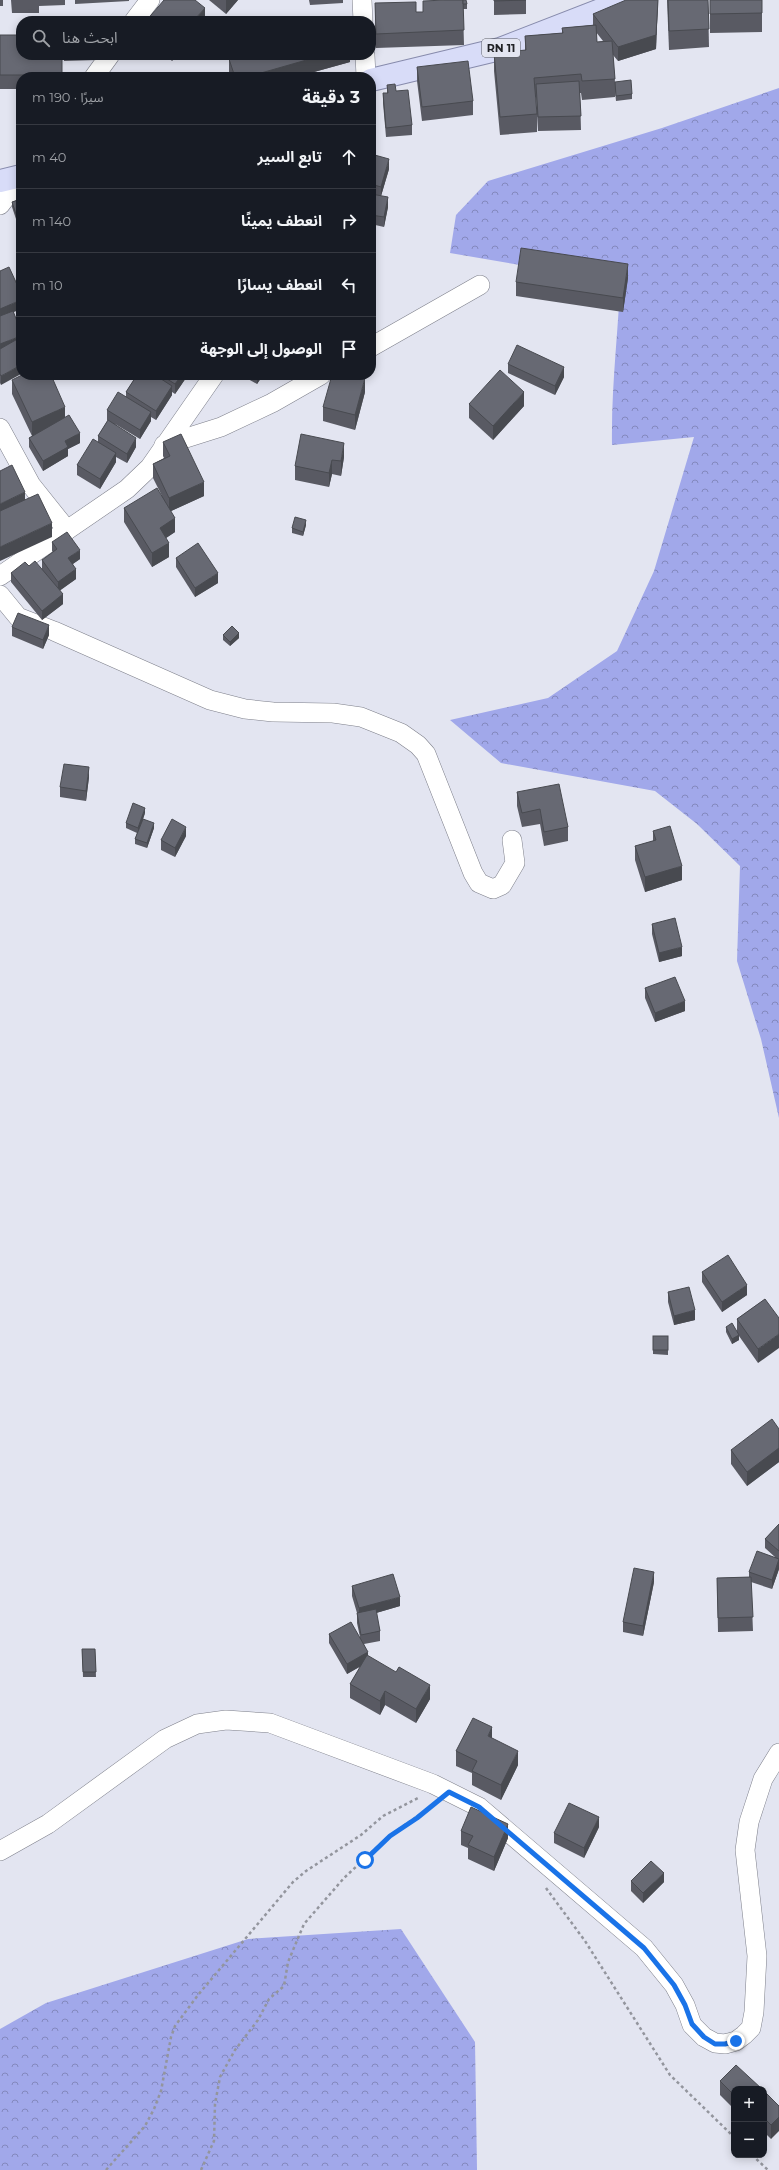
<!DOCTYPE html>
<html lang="ar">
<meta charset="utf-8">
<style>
:root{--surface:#171b24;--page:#242831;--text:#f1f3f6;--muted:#9ea1a6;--line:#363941}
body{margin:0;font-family:Montserrat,"Noto Sans Arabic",sans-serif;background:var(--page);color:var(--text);direction:rtl}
.controls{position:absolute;right:12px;bottom:12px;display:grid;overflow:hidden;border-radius:8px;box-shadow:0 2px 10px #0003}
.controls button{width:36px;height:36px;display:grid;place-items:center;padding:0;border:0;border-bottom:1px solid var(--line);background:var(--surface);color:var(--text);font:20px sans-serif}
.stop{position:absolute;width:12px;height:12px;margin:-9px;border:3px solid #1a73e8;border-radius:50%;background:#fff}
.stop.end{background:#1a73e8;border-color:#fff;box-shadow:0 1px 4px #0008}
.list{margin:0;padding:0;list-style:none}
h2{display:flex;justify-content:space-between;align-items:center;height:52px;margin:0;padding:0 16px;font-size:17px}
h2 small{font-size:13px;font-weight:400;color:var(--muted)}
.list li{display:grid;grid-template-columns:26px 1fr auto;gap:12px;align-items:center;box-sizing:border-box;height:64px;padding:0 16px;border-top:1px solid var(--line)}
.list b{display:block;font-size:15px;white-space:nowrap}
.list em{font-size:13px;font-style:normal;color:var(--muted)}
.icon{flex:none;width:22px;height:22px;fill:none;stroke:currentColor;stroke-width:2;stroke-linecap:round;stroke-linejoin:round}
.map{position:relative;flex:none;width:779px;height:2170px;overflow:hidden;direction:ltr}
.search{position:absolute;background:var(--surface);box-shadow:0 2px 10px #0003;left:16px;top:16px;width:360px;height:44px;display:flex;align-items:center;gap:10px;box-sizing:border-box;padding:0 14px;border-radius:16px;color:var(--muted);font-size:15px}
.panel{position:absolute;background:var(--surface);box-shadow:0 2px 10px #0003;left:16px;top:72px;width:360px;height:308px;border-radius:16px;direction:rtl}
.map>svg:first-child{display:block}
</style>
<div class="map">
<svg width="779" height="2170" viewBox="0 0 779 2170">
<defs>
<pattern id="forest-crowns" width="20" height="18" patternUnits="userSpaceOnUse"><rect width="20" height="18" fill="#a1a8ea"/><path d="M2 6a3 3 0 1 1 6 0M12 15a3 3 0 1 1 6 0" fill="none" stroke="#8388bd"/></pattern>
</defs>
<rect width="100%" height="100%" fill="#e3e5f1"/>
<g fill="url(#forest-crowns)">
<path d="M 779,88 L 779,1118 L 761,1039 L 737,961 L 740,866 L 697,824 L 655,791 L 501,763 L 450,720 L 548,698 L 617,651 L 654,571 L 694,437 L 612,445 C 611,386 619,326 621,267 L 526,266 L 450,253 L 456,215 L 488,181 L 662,128 Z"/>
<path d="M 401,1929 L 475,2042 L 477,2170 L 0,2170 L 0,2029 L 46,2003 L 248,1939 Z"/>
</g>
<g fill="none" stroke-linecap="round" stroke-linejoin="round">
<g stroke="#7d7f8a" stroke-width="20">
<g id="minor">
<path d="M 362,0 L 363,21"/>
<path d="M 134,21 L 150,0"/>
<path d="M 365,55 L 366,77"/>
<path d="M 94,77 L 110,55"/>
<path d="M 0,205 L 21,178"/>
<path d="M 371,347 L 480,285"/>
<path d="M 0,428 L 31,485 L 67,530"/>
<path d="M 164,445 L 221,427 L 272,403 L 321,375"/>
<path d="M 0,576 L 127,489 L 150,467 L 214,375"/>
<path d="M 0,595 L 18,617 L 54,631 L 210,700 L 245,709 L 273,712 L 333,713 L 361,717 L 401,733 L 418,745 L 426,754 L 473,873 L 479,883 L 493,889 L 502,885 L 515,863 L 512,840"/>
<path d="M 0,1851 L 48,1824 L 165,1739 L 197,1724 L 226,1720 L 270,1723 L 433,1784 L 479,1807 L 644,1948 L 674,1985 L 685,2005 L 692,2025 L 704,2037 L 715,2043 L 725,2044 L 736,2041 L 744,2035 L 751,2028 L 754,2012 L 757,1956 L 745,1850 L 749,1822 L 763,1779 L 779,1753"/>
</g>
</g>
<g stroke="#878bac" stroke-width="24">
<g id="primary">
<path d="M 371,80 L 500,49 L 626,0"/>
<path d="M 0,181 L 21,176"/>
</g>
</g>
<g stroke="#93959d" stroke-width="2.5" stroke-dasharray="3 3" stroke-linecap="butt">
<path d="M 546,1888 L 585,1941 L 670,2075 L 734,2137"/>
<path d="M 752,2155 L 768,2170"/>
<path d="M 106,2170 L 145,2126 L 154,2109 L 161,2091 L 171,2037 L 175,2026 L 198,1995 L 293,1882 L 306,1871 L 361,1835 L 383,1816 L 420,1797"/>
<path d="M 201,2170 L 214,2141 L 215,2104 L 220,2077 L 235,2050 L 258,2020 L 269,1999 L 284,1986 L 288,1962 L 304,1924 L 344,1878 L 389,1836 L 435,1804"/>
</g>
<use href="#minor" stroke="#fff" stroke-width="19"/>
<use href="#primary" stroke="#d8dcf8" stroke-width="22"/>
</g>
<g fill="#595a63" fill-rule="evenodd">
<rect x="0" y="0" width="3" height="6"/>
<path d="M 11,0 L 65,0 L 65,5 L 39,6 L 39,13 L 12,13 Z"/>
<path d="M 75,0 L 129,0 L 129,1 L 75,4 Z"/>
<path d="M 209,0 L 238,0 L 226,14 Z"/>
<path d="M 309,0 L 343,0 L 343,3 L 310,5 Z"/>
<path d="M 494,0 L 526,0 L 526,14 L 494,15 Z"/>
<path d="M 658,0 L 656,49 L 618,61 L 613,55 L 615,82 L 632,94 L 632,99 L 616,101 L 615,91 L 615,97 L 582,100 L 581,93 L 580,93 L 581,130 L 538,131 L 536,97 L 535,97 L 537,114 L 537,132 L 500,135 L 494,71 L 494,53 L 525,50 L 525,36 L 562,33 L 562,28 L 593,25 L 593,14 ZM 596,32 L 603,41 L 597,42 Z"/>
<path d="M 667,0 L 708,0 L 709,47 L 669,50 Z"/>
<path d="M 710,0 L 762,0 L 762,32 L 710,33 Z"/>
<path d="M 423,1 L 467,4 L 467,9 L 463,9 L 464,45 L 376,48 L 375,3 L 416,12 L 423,12 Z"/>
<path d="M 0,35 L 62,55 L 62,77 L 21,77 L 21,89 L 0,89 Z"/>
<path d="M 64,55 L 97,55 L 97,60 L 64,61 Z"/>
<path d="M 165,55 L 176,55 L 172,61 Z"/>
<path d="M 231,55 L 350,55 L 350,62 L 296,77 L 231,77 L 229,73 L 229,59 L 231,58 Z"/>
<path d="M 417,67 L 473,101 L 473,115 L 422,121 L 417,81 Z"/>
<path d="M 387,85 L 396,91 L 412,125 L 412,135 L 386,137 L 383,103 L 383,93 L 387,93 Z"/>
<path d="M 371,154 L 389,169 L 381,196 L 388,207 L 384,227 L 371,224 L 371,194 L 379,196 L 371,193 Z"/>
<path d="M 21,199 L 21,234 L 12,207 L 12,202 Z"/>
<path d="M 0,271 L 13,312 L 1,385 L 0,383 Z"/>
<path d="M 628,278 L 623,312 L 516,296 L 516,282 Z"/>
<path d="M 508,364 L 564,377 L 555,395 L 508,373 Z"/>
<path d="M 137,375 L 188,375 L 175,394 L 172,392 L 172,395 L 156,420 L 151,417 L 151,421 L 140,439 L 115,424 L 136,447 L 127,463 L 116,457 L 116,462 L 100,489 L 77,475 L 77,465 L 98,442 L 98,436 L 108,420 L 107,420 L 107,410 L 126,397 L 126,392 Z"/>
<path d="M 241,375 L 263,375 L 257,384 Z"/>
<path d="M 12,380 L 65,417 L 80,443 L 68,449 L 68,456 L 43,471 L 29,447 L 29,438 L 32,436 L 12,394 Z"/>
<path d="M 365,392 L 355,430 L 323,421 L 323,407 Z"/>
<path d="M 469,404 L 524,406 L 493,440 L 469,418 Z"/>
<path d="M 163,442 L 204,496 L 171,511 L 175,532 L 166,538 L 169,557 L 152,567 L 124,522 L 124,508 L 162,496 L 153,478 L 153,464 L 164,458 L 163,456 Z"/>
<path d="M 344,457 L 341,476 L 332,474 L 329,487 L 295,480 L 295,466 Z"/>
<path d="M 306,525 L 303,536 L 292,533 L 292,528 Z"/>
<path d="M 52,542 L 80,559 L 73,564 L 76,579 L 60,590 L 63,604 L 42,620 L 11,582 L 11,573 L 29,566 L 42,569 L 42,560 L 53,552 L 52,551 Z"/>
<path d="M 176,558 L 218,583 L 195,597 L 176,567 Z"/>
<path d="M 12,627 L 49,635 L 43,649 L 12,636 Z"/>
<path d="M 223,635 L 239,638 L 230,646 L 223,640 Z"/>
<path d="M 89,777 L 86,801 L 60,797 L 60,787 Z"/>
<path d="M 517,792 L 568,827 L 568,841 L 544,846 L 540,824 L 522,827 L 517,806 Z"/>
<path d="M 145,813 L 143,819 L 154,828 L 147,848 L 135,844 L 135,839 L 137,833 L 126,828 L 126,823 Z"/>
<path d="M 653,831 L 682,880 L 645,892 L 635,860 L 635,846 L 653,841 Z"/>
<path d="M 186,836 L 175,857 L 161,850 L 161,840 Z"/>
<path d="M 652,924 L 682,956 L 659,962 L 652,934 Z"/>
<path d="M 645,988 L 685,1011 L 655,1022 L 645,998 Z"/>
<path d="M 702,1272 L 747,1295 L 722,1312 L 702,1282 Z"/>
<path d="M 668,1292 L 695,1320 L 674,1325 L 668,1302 Z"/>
<path d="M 765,1299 L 758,1363 L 739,1336 L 739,1340 L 732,1344 L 726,1332 L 726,1327 L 737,1332 L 737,1319 Z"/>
<path d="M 668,1336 L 668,1355 L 653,1354 L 653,1350 Z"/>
<path d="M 779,1429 L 779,1462 L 747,1486 L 731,1464 L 731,1450 Z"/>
<path d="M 779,1524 L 779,1569 L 772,1589 L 751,1582 L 753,1631 L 718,1632 L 717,1578 L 749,1577 L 749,1572 L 775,1557 L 765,1548 L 765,1539 Z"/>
<path d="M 654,1582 L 643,1636 L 623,1632 L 623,1622 Z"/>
<path d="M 352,1586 L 400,1606 L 376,1613 L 380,1631 L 380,1641 L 364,1644 L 368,1656 L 430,1699 L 416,1723 L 385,1705 L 380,1715 L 350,1698 L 350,1684 L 361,1666 L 347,1674 L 329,1643 L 329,1634 L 360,1637 L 357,1623 L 357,1613 L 352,1596 Z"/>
<path d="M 82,1649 L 95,1649 L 96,1677 L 83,1677 Z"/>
<path d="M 492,1738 L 518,1765 L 501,1800 L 472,1785 L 472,1773 L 456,1766 L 456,1751 Z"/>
<path d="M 599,1827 L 584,1858 L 554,1843 L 554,1833 Z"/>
<path d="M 461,1831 L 508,1838 L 494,1871 L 468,1859 L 468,1848 L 461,1845 Z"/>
<path d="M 631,1881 L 664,1882 L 643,1903 L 631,1891 Z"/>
<path d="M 720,2081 L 734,2089 L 734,2109 L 720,2095 Z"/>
<path d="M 764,2091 L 779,2106 L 771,2139 L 764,2132 Z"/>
</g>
<g fill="#484a50">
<path d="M 226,0 L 238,0 L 226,14 Z"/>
<path d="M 658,0 L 656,49 L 618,61 L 618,47 Z"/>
<path d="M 205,8 L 205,21 L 193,21 Z"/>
<path d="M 172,55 L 176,55 L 172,61 Z"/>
<path d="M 324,55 L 350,55 L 350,62 L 296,77 L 247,77 Z"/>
<path d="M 389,159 L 389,169 L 381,196 L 381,187 Z"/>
<path d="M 388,197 L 388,207 L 384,227 L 384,217 Z"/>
<path d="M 628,264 L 628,278 L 623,312 L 623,298 Z"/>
<path d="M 21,300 L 21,309 L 0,318 L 0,309 Z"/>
<path d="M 21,336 L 21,345 L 0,354 L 0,344 Z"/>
<path d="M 21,365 L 21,374 L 1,385 L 1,376 Z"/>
<path d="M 564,367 L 564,377 L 555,395 L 555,386 Z"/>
<path d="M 182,375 L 188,375 L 175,394 L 175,384 Z"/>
<path d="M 257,375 L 263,375 L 257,384 Z"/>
<path d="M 365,378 L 365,392 L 355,430 L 355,415 Z"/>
<path d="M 172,386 L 172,395 L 156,420 L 156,411 Z"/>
<path d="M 524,392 L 524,406 L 493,440 L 493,426 Z"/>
<path d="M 65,407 L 65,421 L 32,436 L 32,422 Z"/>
<path d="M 151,412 L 151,421 L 140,439 L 140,430 Z"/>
<path d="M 80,433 L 80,443 L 68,449 L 68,456 L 43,471 L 43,461 L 65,441 Z"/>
<path d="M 136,438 L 136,447 L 127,463 L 127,454 Z"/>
<path d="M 344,443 L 344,457 L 341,476 L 341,461 Z"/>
<path d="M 116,453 L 116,462 L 100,489 L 100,479 Z"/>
<path d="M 332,460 L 332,474 L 329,487 L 329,473 Z"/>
<path d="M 204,482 L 204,496 L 169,512 L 169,498 Z"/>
<path d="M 25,492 L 25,507 L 0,518 L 0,504 Z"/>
<path d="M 175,518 L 175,532 L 160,542 L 160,528 Z"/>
<path d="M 306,520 L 306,525 L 303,536 L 303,532 Z"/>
<path d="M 52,523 L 52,537 L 0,561 L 0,547 Z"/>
<path d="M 169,543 L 169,557 L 152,567 L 152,553 Z"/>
<path d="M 80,550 L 80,559 L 68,567 L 68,558 Z"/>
<path d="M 76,569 L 76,579 L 58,592 L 58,582 Z"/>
<path d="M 218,573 L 218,583 L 195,597 L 195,588 Z"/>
<path d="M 63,594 L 63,604 L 42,620 L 42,611 Z"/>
<path d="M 49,625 L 49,635 L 43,649 L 43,640 Z"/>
<path d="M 239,633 L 239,638 L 230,646 L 230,642 Z"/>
<path d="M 89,767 L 89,777 L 86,801 L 86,791 Z"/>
<path d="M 145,808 L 145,813 L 138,833 L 138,828 Z"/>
<path d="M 154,823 L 154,828 L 147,848 L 147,843 Z"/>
<path d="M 186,827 L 186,836 L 175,857 L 175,848 Z"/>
<path d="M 682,866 L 682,880 L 645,892 L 645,877 Z"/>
<path d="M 682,947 L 682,956 L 659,962 L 659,953 Z"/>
<path d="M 685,1001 L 685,1011 L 655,1022 L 655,1013 Z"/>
<path d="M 747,1285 L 747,1295 L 722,1312 L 722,1302 Z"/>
<path d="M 695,1310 L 695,1320 L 674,1325 L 674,1316 Z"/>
<path d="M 779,1334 L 779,1348 L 758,1363 L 758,1349 Z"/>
<path d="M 739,1335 L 739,1340 L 732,1344 L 732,1339 Z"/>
<path d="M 779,1448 L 779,1462 L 747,1486 L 747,1472 Z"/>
<path d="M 779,1559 L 779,1569 L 772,1589 L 772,1580 Z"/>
<path d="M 654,1572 L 654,1582 L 643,1636 L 643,1626 Z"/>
<path d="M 400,1597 L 400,1606 L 359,1618 L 359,1608 Z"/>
<path d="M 368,1652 L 368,1662 L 347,1674 L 347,1664 Z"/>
<path d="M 430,1685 L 430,1699 L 416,1723 L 416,1709 Z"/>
<path d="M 385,1691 L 385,1705 L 380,1715 L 380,1701 Z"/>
<path d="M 492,1727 L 492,1741 L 488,1736 Z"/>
<path d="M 518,1751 L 518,1765 L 501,1800 L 501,1785 Z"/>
<path d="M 599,1817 L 599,1827 L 584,1858 L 584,1848 Z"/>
<path d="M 508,1824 L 508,1838 L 494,1871 L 494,1857 Z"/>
<path d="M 664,1873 L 664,1882 L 643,1903 L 643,1893 Z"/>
<path d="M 779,2117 L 779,2131 L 771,2139 L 771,2125 Z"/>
</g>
<g fill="#676973" stroke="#484a50">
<path d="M 164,0 L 195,0 L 205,8 L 193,21 L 146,21 Z"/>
<path d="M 445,0 L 463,0 L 464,30 L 376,34 L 375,3 L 416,2 L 416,12 L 423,12 L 423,1 Z"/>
<path d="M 463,0 L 466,0 L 467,4 L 463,4 Z"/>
<path d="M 494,0 L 526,0 L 494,1 Z"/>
<path d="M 626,0 L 658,0 L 656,35 L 618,47 L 593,14 Z"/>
<path d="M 668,0 L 708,0 L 709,29 L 669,31 Z"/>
<path d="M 710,0 L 762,0 L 762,13 L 710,14 Z"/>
<path d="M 341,18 L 342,21 L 330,21 Z"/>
<path d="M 596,25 L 597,42 L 612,41 L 615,79 L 582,81 L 581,74 L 534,78 L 537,114 L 500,117 L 494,53 L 526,50 L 525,36 L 563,33 L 562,28 Z"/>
<path d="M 0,35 L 21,35 L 21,55 L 62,55 L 62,75 L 0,75 Z"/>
<path d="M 234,55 L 324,55 L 247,77 L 235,77 L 229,59 L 234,58 Z"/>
<path d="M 468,61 L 473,101 L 422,107 L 417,67 Z"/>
<path d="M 631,80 L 632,94 L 616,96 L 615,82 Z"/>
<path d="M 579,81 L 581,116 L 538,117 L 536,84 Z"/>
<path d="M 395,84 L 396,91 L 408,90 L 412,125 L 386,128 L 383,93 L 388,93 L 387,85 Z"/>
<path d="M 371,154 L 389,159 L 381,187 L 371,184 Z"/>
<path d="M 371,194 L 388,197 L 384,217 L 371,215 Z"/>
<path d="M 21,199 L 21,229 L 12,202 Z"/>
<path d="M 521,248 L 628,264 L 623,298 L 516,282 Z"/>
<path d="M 9,267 L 21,293 L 21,300 L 0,309 L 0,271 Z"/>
<path d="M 13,311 L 21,331 L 21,336 L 0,344 L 0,316 Z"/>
<path d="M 21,337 L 21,365 L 1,376 L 0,374 L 0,349 Z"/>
<path d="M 517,345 L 564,367 L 555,386 L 508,364 Z"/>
<path d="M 500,370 L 524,392 L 493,426 L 469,404 Z"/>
<path d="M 22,375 L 51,375 L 65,407 L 32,422 L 12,380 Z"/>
<path d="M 137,375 L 155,375 L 172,386 L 156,411 L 126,392 Z"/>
<path d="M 161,375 L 182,375 L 175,384 Z"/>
<path d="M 332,375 L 353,375 L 365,378 L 355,415 L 323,407 Z"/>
<path d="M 118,392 L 151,412 L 140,430 L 107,410 Z"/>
<path d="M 69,415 L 80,433 L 65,441 L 68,447 L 43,461 L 29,438 Z"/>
<path d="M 108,420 L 136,438 L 127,454 L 98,436 Z"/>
<path d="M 181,434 L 204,482 L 169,498 L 153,464 L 170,456 L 163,442 Z"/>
<path d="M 301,434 L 344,443 L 341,461 L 332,460 L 329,473 L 295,466 Z"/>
<path d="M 93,439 L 116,453 L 100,479 L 77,465 Z"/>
<path d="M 12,465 L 25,492 L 0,504 L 0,471 Z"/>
<path d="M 157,488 L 175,518 L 160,528 L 169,543 L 152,553 L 124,508 Z"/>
<path d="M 38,494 L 52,523 L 0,547 L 0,511 Z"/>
<path d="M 295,517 L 306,520 L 303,532 L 292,528 Z"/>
<path d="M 67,532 L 80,550 L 68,558 L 76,569 L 58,582 L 42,560 L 57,549 L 52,542 Z"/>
<path d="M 198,543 L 218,573 L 195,588 L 176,558 Z"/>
<path d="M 35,561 L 63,594 L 42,611 L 11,573 L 25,562 L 29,566 Z"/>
<path d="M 18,613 L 49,625 L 43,640 L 12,627 Z"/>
<path d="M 232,626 L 239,633 L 230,642 L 223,635 Z"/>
<path d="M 64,764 L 89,767 L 86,791 L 60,787 Z"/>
<path d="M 559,784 L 568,827 L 544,832 L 540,809 L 522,813 L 517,792 Z"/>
<path d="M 133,803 L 145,808 L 138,828 L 126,823 Z"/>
<path d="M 143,819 L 154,823 L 147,843 L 135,839 Z"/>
<path d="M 172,819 L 186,827 L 175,848 L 161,840 Z"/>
<path d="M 670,826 L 682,866 L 645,877 L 635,846 L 656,840 L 653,831 Z"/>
<path d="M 675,918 L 682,947 L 659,953 L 652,924 Z"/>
<path d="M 675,977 L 685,1001 L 655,1013 L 645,988 Z"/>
<path d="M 728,1255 L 747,1285 L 722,1302 L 702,1272 Z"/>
<path d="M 689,1287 L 695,1310 L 674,1316 L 668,1292 Z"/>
<path d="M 765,1299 L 779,1318 L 779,1334 L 758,1349 L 737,1319 Z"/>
<path d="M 732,1323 L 739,1335 L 732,1339 L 726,1327 Z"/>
<rect x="653" y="1336" width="15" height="14"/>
<path d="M 772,1419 L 779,1429 L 779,1448 L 747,1472 L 731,1450 Z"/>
<path d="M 779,1524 L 779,1551 L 765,1539 Z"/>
<path d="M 757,1551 L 779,1559 L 772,1580 L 749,1572 Z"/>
<path d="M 634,1568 L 654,1572 L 643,1626 L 623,1622 Z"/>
<path d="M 393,1574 L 400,1597 L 359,1608 L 352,1586 Z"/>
<path d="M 751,1577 L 753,1617 L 718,1618 L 717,1578 Z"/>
<path d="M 376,1609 L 380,1631 L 361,1635 L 357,1613 Z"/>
<path d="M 351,1622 L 368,1652 L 347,1664 L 329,1634 Z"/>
<path d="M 82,1649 L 95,1649 L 96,1672 L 83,1672 Z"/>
<path d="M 367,1655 L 396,1672 L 399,1667 L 430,1685 L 416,1709 L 385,1691 L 380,1701 L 350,1684 Z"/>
<path d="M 473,1718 L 492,1727 L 488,1736 L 518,1751 L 501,1785 L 472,1771 L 477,1761 L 456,1751 Z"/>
<path d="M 569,1803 L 599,1817 L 584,1848 L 554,1833 Z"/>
<path d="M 471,1807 L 508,1824 L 494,1857 L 468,1845 L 473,1836 L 461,1831 Z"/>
<path d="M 651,1861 L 664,1873 L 643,1893 L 631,1881 Z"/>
<path d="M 736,2065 L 762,2089 L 734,2089 L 734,2095 L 720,2081 Z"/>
<path d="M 764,2091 L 779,2106 L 779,2117 L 771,2125 L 764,2118 Z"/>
</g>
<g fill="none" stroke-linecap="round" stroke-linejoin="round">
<path stroke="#1a73e8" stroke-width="5" d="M 365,1860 L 390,1836 L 417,1818 L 449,1792 L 479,1807 L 644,1948 L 674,1985 L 685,2005 L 692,2024 L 704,2037 L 715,2044 L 725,2044 L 736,2041"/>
</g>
<g text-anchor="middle" stroke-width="4" stroke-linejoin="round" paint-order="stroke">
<rect fill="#e3e5f1" stroke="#5a5c62" stroke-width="1" x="482" y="39" width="38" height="18" rx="3"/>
<g font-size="11" font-weight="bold" fill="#202125">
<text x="501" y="52">RN 11</text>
</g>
</g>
</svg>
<div class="controls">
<button>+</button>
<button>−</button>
</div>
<div class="stop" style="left:365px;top:1860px"></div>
<div class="stop end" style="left:736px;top:2041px"></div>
<div class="search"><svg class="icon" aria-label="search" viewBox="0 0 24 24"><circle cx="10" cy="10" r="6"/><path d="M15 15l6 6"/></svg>ابحث هنا</div>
<section class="panel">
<h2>3 دقيقة<small>سيرًا · 190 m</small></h2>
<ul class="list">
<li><svg class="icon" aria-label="ahead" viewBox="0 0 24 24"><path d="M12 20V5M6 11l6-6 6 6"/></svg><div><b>تابع السير</b></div><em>40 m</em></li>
<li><svg class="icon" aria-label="right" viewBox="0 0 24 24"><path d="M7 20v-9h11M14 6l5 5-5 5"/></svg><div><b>انعطف يمينًا</b></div><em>140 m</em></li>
<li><svg class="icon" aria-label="left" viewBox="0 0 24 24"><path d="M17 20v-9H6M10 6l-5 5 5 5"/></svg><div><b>انعطف يسارًا</b></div><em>10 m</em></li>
<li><svg class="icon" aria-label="arrive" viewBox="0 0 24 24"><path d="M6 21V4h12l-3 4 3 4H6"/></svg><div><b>الوصول إلى الوجهة</b></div></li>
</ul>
</section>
</div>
